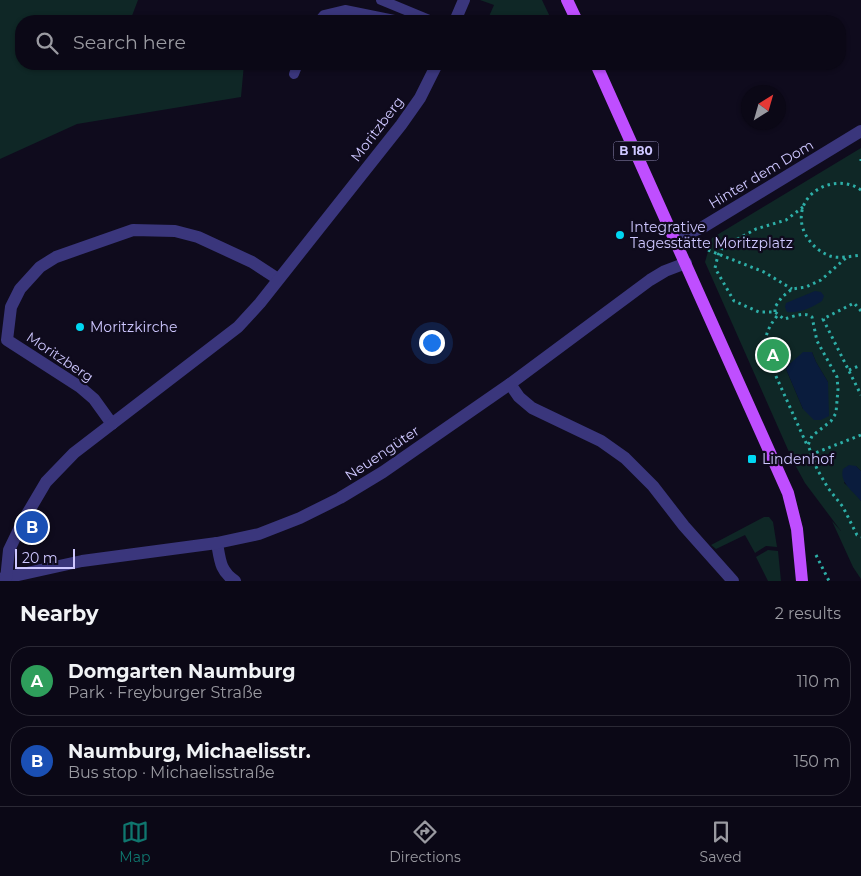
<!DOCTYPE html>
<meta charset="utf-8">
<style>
:root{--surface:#0b0816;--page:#191623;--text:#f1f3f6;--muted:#9a9aa1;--line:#2b2935;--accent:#0f766e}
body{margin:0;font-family:Montserrat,sans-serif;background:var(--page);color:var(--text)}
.compass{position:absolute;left:741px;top:85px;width:45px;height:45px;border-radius:50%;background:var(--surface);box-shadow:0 1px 4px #0004;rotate:37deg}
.scale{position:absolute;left:15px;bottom:12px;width:60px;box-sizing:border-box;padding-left:5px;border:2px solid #cec7ff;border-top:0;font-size:14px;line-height:18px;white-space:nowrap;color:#cec7ff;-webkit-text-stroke:4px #0f0b1d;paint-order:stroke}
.you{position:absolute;left:431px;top:342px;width:18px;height:18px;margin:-12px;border:4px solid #fff;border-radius:50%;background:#1a73e8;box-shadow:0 0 0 8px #1a73e833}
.badge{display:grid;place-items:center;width:32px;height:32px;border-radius:50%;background:var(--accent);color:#fff;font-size:16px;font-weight:700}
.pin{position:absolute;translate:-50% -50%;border:2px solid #fff;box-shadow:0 1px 5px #0006}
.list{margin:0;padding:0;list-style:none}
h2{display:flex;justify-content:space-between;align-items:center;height:65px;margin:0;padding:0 20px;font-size:21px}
h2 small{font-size:16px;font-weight:400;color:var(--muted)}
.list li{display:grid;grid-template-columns:32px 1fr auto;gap:15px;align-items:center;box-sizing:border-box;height:70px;margin:0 10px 10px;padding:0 10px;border:1px solid var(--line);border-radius:20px}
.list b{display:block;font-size:19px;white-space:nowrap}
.list p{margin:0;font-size:16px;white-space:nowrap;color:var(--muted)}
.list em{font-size:16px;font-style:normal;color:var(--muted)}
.icon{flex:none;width:28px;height:28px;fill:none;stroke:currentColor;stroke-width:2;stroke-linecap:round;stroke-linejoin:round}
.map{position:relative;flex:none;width:861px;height:581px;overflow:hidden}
.search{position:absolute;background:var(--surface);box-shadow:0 1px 4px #0004;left:15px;right:15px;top:15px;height:55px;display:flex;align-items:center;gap:12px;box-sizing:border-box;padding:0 18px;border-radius:20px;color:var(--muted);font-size:19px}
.sheet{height:225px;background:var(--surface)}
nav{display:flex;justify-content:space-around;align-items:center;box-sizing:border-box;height:70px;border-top:1px solid var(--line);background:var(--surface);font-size:14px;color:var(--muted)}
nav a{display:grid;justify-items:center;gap:2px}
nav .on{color:var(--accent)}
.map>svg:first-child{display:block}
</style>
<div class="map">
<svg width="861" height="581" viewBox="0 0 861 581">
<rect width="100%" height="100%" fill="#0f0b1d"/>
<g fill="#0f2726" fill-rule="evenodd">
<path d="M 0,0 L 138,0 L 130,21 L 21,21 L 21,64 L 244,64 L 241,97 L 77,124 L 0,159 Z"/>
<path d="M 480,0 L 542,0 L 551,19 L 550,21 L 487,21 L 494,5 Z"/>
<path d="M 861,148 L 861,471 L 856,466 L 844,483 L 854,491 L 861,501 L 861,579 L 853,567 L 832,521 L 841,531 L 805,483 L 793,461 L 705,262 L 712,238 ZM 812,352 L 816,362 L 828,382 L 803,409 L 786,369 L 789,364 Z"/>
<path d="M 764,517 L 769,517 L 773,522 L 777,547 L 766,546 L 755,553 L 745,535 L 716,549 L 711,545 Z"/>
<path d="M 768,550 L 778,551 L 781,581 L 768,581 L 756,557 Z"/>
</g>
<g fill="#0a1c3d">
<path d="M 815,291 L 821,292 L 824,296 L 822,301 C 813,307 798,314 787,312 L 785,307 L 786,303 Z"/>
<path d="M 803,352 L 812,352 L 816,362 L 828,382 L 829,416 L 821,420 L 814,420 L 803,409 L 786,369 C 790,362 797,358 803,352 Z"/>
<path d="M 849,465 L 856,466 L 861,471 L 861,501 C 853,491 839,482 843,469 Z"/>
</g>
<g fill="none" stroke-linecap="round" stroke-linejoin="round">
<g stroke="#2daea7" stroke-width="3" stroke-dasharray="2.5 4" stroke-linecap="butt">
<path d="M 861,159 L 861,161"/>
<path d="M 861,190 C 842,176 811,185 803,207 C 796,228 811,249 830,256 C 839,259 852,256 861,255"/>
<path d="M 803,207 L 786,220 L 756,229 L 723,247 L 718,255 L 715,268 L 734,301 L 759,312 L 775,312 L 784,319 C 793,317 804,311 812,317 L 817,341 L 837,377 L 838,389 L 836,413 L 831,421 L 812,436 L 808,445 L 817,469 L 828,488 L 843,507 L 857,535 L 861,537"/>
<path d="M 708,250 L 764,272 L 792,289"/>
<path d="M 861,311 L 854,303 L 823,319 L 861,395"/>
<path d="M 775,312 L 775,307 L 782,297 L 792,289 L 806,287 L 821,280 L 847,257"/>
<path d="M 777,316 C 767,329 764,337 766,354 L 807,445"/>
<path d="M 849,370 L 861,365"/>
<path d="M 792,462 L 861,435"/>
<path d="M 816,555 L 829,581"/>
</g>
<g stroke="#3a367c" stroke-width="10">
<path d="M 381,0 L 432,21"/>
<path d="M 319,21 L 324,15 L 345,10 L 399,21"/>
<path d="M 294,74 L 298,64"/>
</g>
<g stroke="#3a367c" stroke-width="12">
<path d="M 455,21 L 464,0"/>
<path d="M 675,239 L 703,227 L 861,131"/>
<path d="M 510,384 L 519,397 L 532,408 L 601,441 L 625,458 L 653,486 L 684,526 L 733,581"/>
<path d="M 112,424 L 94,399 L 80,387 L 7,340 L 11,307 L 20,289 L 40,267 L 56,257 L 133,230 L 175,231 L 198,237 L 252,262 L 278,279"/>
<path d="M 217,543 C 220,560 220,571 235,581"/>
<path d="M 0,579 L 82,561 L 217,543 L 259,534 L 300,518 L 340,498 L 383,472 L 510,384 L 650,280 L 665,271 L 686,263"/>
<path d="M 6,579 L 9,550 L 23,521 L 46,482 L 74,453 L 238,327 L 260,303 L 401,125 L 420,98 L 437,64"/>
</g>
<g stroke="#bf4eff" stroke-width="12">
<path d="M 567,0 L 577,21"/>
<path d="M 596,64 L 788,493 L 797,529 L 802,581"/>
</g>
</g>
<g fill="#00d7f2" stroke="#0f0b1d" stroke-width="2">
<circle cx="620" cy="235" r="5"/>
<circle cx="80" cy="327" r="5"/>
<rect x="747" y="454" width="10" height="10" rx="2.5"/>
</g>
<g text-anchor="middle" stroke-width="4.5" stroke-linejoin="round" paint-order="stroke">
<rect fill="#0f0b1d" stroke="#958fbb" stroke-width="1" x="613.5" y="141.5" width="45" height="19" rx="4"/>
<g font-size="12" font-weight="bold" fill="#cec7ff">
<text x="636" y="155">B 180</text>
</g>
<g font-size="14" fill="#cec7ff" stroke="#0f0b1d">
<text transform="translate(377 129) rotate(-53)" y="5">Moritzberg</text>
<text transform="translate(761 174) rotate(-31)" y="5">Hinter dem Dom</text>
<text transform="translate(60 357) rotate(34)" y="5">Moritzberg</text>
<text transform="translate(382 453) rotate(-34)" y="5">Neuengüter</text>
</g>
<g font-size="14" fill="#cec7ff" stroke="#0f0b1d" text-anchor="start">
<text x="630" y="232">Integrative<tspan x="630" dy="16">Tagesstätte Moritzplatz</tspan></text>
<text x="90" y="332">Moritzkirche</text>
<text x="762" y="464">Lindenhof</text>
</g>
</g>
</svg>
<svg class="compass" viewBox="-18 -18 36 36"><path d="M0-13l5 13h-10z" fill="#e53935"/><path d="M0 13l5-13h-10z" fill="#9a9aa1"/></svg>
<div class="scale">20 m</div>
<div class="you"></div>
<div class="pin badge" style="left:773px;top:355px;background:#2e9e5b">A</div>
<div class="pin badge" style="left:32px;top:527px;background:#1a4fb4">B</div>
<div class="search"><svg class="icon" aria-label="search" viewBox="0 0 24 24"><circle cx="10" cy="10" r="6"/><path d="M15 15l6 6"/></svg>Search here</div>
</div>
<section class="sheet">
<h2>Nearby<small>2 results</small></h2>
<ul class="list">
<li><span class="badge" style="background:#2e9e5b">A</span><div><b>Domgarten Naumburg</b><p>Park · Freyburger Straße</p></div><em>110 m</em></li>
<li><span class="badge" style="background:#1a4fb4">B</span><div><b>Naumburg, Michaelisstr.</b><p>Bus stop · Michaelisstraße</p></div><em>150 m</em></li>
</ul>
</section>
<nav>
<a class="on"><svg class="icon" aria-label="map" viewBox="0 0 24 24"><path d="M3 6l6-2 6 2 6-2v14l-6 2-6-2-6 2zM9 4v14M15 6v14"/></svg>Map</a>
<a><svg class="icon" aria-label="directions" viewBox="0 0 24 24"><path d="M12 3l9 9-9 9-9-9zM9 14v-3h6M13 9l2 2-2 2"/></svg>Directions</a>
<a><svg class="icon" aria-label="saved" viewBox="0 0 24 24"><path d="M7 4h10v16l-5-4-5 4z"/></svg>Saved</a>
</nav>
